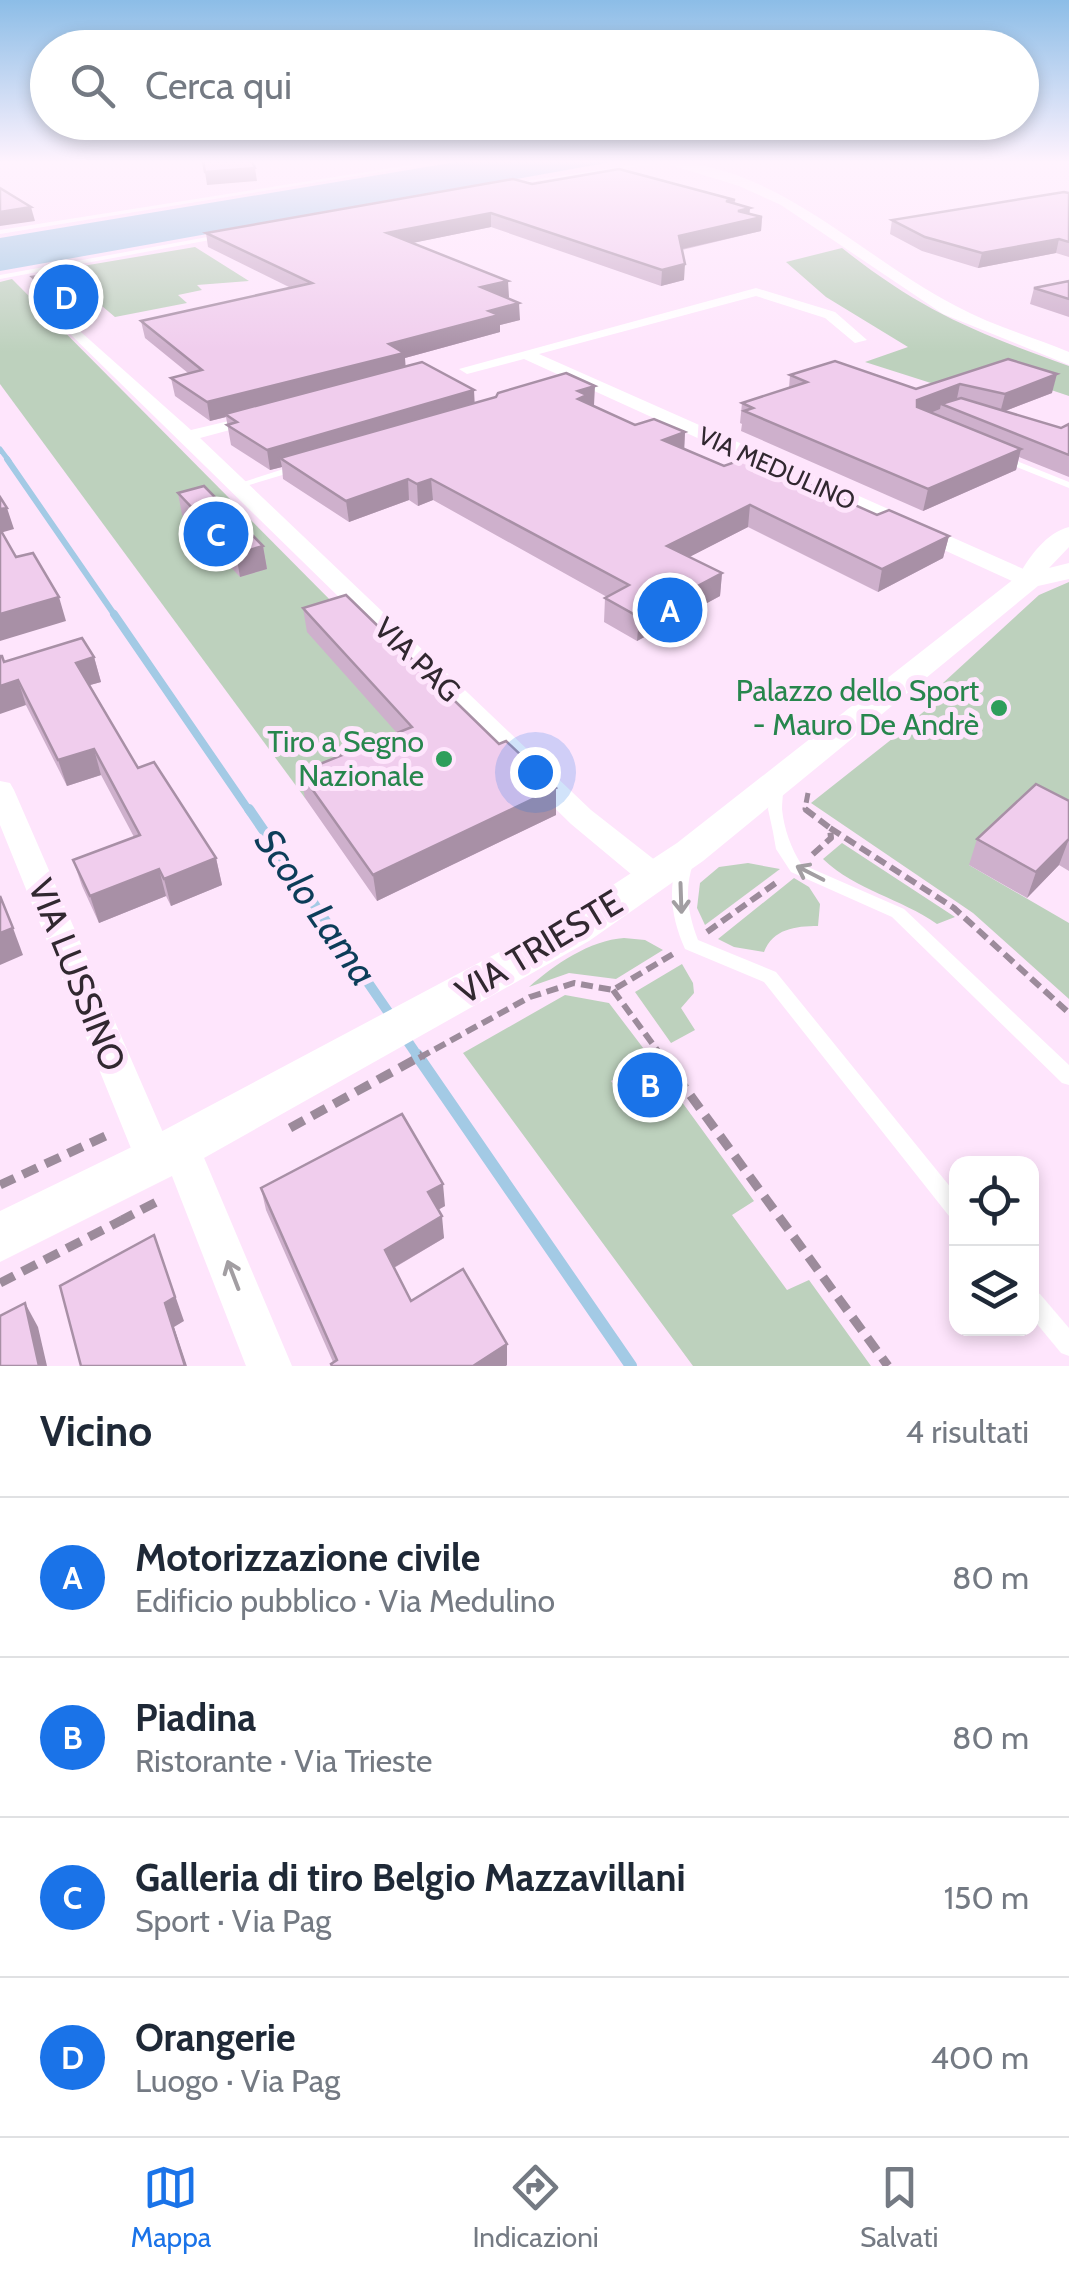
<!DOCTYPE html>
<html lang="it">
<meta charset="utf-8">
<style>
:root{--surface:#fff;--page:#f6f6f7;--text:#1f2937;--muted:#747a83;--line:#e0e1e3;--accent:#1a73e8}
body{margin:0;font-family:Cabin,sans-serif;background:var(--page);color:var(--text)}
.controls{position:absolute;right:30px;bottom:30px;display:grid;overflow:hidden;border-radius:20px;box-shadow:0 5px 15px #0003}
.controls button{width:90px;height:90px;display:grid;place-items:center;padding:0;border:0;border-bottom:2px solid var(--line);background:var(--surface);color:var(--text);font:50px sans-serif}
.you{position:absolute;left:535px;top:772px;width:35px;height:35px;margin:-25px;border:8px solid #fff;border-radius:50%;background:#1a73e8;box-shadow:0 0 0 15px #1a73e833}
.badge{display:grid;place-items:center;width:65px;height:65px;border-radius:50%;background:var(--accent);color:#fff;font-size:32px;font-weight:700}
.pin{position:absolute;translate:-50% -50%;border:5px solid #fff;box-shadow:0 2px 10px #0006}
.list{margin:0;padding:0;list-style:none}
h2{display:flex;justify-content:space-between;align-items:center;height:130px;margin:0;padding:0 40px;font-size:42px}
h2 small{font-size:32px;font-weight:400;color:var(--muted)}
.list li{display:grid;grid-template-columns:65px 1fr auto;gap:30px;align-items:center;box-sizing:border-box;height:160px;padding:0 40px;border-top:2px solid var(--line)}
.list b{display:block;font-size:38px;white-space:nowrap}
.list p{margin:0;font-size:32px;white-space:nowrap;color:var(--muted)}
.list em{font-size:32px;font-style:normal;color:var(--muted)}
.icon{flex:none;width:55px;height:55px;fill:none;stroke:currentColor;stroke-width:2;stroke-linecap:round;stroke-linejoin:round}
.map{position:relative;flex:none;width:1069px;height:1366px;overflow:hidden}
.search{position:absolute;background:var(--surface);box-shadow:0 5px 15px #0003;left:30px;right:30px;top:30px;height:110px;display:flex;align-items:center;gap:25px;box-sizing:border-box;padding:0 35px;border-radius:55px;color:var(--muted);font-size:38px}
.sheet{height:770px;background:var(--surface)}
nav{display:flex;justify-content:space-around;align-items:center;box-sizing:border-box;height:140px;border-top:2px solid var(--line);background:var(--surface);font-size:28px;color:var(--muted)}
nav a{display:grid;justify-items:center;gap:5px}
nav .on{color:var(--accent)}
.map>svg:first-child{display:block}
</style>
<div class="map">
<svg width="1069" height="1366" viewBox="0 0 1069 1366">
<rect width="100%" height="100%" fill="#fee5fc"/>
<g fill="#bdd1bd">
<path d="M 195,247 L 249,281 L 197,285 L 202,290 L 178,295 L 187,303 L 115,317 L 59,270 Z"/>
<path d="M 842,248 C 920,310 976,333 1069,366 L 1069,396 L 1003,374 L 956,391 L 865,362 L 908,347 L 826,297 L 786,262 Z"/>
<path d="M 12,279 L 349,619 L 414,753 L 305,798 L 0,384 L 0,282 Z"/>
<path d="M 1069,582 L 1069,832 L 969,865 L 1069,923 L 1069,999 L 973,913 L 811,803 L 897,735 L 901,738 L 914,726 L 909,724 L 952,688 L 943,683 L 1039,595 Z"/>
<path d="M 842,843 L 955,917 L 937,924 C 900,898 857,891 823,859 Z"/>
<path d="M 748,863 L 780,869 L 705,925 L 697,908 L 700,883 L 719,867 Z"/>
<path d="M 794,878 L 809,887 L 820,904 L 818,926 C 795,926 773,929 764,952 L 734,947 L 718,939 Z"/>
<path d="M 624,938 L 645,940 L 663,950 L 616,979 L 569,973 L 529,987 C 554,965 590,940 624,938 Z"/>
<path d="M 682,964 L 693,983 L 694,993 L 681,1008 L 695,1030 L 671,1043 L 635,992 Z"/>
<path d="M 565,995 L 609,1003 L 650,1057 L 611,1081 L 636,1116 L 679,1098 L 754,1201 L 732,1215 L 787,1290 L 809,1280 L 871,1366 L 693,1366 L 463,1053 Z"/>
</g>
<path fill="#a3cae5" d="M 462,161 L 617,161 L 0,271 L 0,238 Z"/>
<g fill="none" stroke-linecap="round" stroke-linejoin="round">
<path stroke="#a3cae5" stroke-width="5" d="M 0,449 L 9,461"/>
<path stroke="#a3cae5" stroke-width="6" d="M 7,459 L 116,617"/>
<path stroke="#a3cae5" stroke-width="8" d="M 114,614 L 250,812"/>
<g stroke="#a3cae5" stroke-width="10">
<path d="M 249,809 L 391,1016"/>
<path d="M 404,1036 L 419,1058"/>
</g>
<path stroke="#a3cae5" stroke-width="12" d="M 417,1055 L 631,1366"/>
<path stroke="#9c8b9b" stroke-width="5" stroke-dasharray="10 5" stroke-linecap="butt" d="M 808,793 L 805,809 L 809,812"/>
<g stroke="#9c8b9b" stroke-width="6" stroke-dasharray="12 6" stroke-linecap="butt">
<path d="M 805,809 L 830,828 L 831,838 L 812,855"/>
<path d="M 830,828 L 954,908 L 1069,1013"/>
<path d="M 707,932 L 780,880"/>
<path d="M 613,990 L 663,1058"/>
<path d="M 419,1058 L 530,997 L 574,983 L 613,990 L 673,954"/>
</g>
<g stroke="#9c8b9b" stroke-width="9" stroke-dasharray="16 9" stroke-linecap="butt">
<path d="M 661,1055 L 888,1366"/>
<path d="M 290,1128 L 423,1055"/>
<path d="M 0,1185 L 112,1133"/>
<path d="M 121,1217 L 122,1220 L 162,1199"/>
<path d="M 0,1283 L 122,1220"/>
</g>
<g fill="#fff" fill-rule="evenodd">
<path d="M 436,161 L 448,161 L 0,234 L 0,230 Z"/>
<path d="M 660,161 L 673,161 L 509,185 L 507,184 Z"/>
<path d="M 224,234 L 226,237 L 0,279 L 0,275 Z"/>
<path d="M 1002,455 L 1069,482 L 1069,488 L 999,460 L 999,456 Z"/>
<path d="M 296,465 L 301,468 L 299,470 L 236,489 L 231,486 Z"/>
<path d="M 777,783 L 782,785 C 784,793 782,800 782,809 C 784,829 791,848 801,864 L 904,909 L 1069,1065 L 1069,1085 L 1062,1083 L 892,917 L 791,872 L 776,849 L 773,832 L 768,809 L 772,785 Z"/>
<path d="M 685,859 L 690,860 L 693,864 C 684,890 688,914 698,940 L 776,972 L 956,1194 L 956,1219 L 949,1216 L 764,982 L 685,949 C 673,922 667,892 677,864 L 680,860 Z"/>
<path d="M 1032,1291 L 1040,1294 L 1069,1328 L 1069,1356 L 1061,1353 L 1032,1318 Z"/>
</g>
<g fill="#fff" fill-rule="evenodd">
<path d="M 756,288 L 835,312 L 867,340 L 855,343 L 825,318 L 756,296 L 539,354 L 1037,575 L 1040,580 L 1037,585 L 1021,585 L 524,359 L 467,374 L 459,369 Z"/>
<path d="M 73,325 L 191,430 L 267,412 L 267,420 L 200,438 L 591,810 L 665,868 L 669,876 L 665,884 L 654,887 L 643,884 L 571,824 L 68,332 L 66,329 Z"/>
<path d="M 0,781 L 10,783 L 14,790 L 165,1137 L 180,1129 L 194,1134 L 292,1366 L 246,1366 L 170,1171 L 155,1178 L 141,1173 L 0,825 Z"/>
</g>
<path fill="#fff" fill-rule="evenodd" d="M 1069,527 L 1069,547 L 1049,568 L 1069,563 L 1069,579 L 1038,586 L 703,861 L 589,941 L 172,1176 L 0,1262 L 0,1211 L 138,1144 L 561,919 L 677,843 L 1019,575 C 1030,556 1046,533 1069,527 Z"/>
<path fill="#fff" fill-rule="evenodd" d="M 658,161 C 776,161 858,256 956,306 C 991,325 1032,337 1069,352 L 1069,365 L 943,314 L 781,205 L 739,186 Z"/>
</g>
<g fill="#ceb0cc">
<path d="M 532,184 L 735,200 L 735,204 L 749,214 L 762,217 L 761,231 L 682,250 L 684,280 L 661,286 L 491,227 L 412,243 L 509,297 L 506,298 L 520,320 L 500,325 L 500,332 L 405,358 L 405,366 L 475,403 L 594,405 L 593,405 L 635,425 L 685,432 L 684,449 L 724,466 L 877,515 L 949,536 L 943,558 L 878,592 L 748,527 L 689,557 L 722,573 L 720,596 L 637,641 L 604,622 L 605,598 L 607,597 L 433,500 L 418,506 L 409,500 L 349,522 L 283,479 L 282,467 L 270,470 L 231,445 L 226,417 L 210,421 L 175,396 L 171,378 L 188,373 L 145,338 L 141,321 L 291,288 L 208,247 L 206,233 Z"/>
<path d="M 1069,193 L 1069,257 L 1056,253 L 978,268 L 922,251 L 890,234 L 892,220 Z"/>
<path d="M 32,277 L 98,305 L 100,311 L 70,316 L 34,283 Z"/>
<path d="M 1069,281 L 1069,317 L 1030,304 L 1034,288 Z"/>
<path d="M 1008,359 L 1052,393 L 1005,411 L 1061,428 L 1069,424 L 1069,477 L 1019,457 L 1016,470 L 923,511 L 741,431 L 742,424 L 740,423 L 742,403 L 789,388 L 790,375 L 916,389 Z"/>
<path d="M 178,493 L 263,546 L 267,569 L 240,577 L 182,515 Z"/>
<path d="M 303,608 L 499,744 L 556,815 L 377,901 L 305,798 L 300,772 L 397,733 L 307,632 Z"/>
<path d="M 94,657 L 101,682 L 90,685 L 138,768 L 216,858 L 222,885 L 171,906 L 166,896 L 99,923 L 82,886 L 73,860 L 134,837 L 101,775 L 67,786 L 4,662 Z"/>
<path d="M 1069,801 L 1069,871 L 1059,865 L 1027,898 L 969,865 L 977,839 Z"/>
<path d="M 627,1070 L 674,1090 L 644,1104 L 626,1080 Z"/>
<path d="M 261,1188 L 445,1206 L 438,1210 L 444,1238 L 394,1268 L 411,1301 L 507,1344 L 507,1365 L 331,1366 L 333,1362 L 266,1210 Z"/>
</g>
<g fill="#a890a6">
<path d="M 255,168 L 257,181 L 207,185 L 205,172 Z"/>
<path d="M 31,207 L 35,221 L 0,226 L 0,212 Z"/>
<path d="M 750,208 L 749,220 L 762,217 L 761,231 L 678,250 L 679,236 L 738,211 Z"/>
<path d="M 491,213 L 491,227 L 388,248 L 387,233 Z"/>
<path d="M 1059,239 L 1056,253 L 978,268 L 982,253 Z"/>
<path d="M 685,264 L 684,280 L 661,286 L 662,270 Z"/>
<path d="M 508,281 L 509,297 L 481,303 L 481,287 Z"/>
<path d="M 519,303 L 520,320 L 500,325 L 500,332 L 405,358 L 406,371 L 225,414 L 226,417 L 210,421 L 207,402 L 489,311 Z"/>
<path d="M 98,305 L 100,311 L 70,316 L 68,310 Z"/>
<path d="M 1057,374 L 1052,393 L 1000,413 L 1005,394 Z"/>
<path d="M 960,384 L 956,403 L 941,404 L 940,409 L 913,420 L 917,400 Z"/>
<path d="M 595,386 L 594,405 L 587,407 L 578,418 L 578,391 Z"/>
<path d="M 474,390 L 475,409 L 280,458 L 282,467 L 270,470 L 267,450 Z"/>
<path d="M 685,432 L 684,453 L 663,440 Z"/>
<path d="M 1021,449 L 1016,470 L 923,511 L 928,489 Z"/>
<path d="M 408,479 L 409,500 L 349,522 L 346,501 Z"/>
<path d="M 431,479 L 433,500 L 418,506 L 417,484 Z"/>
<path d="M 750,505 L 748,527 L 666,569 L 667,546 Z"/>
<path d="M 7,508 L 14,529 L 0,533 L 0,509 Z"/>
<path d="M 949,536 L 943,558 L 878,592 L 882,569 Z"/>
<path d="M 263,546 L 267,569 L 240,577 L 236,554 Z"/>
<path d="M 722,573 L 720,596 L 637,641 L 639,617 Z"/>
<path d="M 59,597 L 66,621 L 0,641 L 0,614 Z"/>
<path d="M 94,657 L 101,682 L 83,687 L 76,663 Z"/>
<path d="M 18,680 L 26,705 L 0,714 L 0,686 Z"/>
<path d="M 94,749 L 101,775 L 67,786 L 58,760 Z"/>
<path d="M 556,788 L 556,815 L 377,901 L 373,875 Z"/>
<path d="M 1069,839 L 1059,865 L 1027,898 L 1036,872 Z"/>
<path d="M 216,858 L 222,885 L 171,906 L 164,879 Z"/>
<path d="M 159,869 L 166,896 L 99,923 L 90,896 Z"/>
<path d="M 13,928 L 23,955 L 0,965 L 0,933 Z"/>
<path d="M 676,1080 L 674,1090 L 644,1104 L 645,1094 Z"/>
<path d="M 443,1184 L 445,1206 L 430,1214 L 428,1192 Z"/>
<path d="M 442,1216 L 444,1238 L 388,1271 L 385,1250 Z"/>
<path d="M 154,1235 L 184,1321 L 174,1327 L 187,1366 L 185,1366 L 165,1303 Z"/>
<path d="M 25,1303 L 38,1327 L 47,1366 L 39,1366 Z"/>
<path d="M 507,1344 L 507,1365 L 506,1366 L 473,1366 Z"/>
</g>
<g fill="#f0cded" stroke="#a890a6" stroke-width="2.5">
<path d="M 203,161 L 252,161 L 255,168 L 205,172 Z"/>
<path d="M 619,169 L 735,200 L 726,201 L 750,208 L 738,211 L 762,217 L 679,236 L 685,264 L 662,270 L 491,213 L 387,233 L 508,281 L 481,287 L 519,303 L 489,311 L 499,315 L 389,344 L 404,353 L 207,402 L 171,378 L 202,370 L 141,321 L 312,283 L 206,233 L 513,179 L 532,184 Z"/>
<path d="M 0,188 L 31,207 L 0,212 Z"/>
<path d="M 1064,192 L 1069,193 L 1069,242 L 1059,239 L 982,253 L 925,237 L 892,220 Z"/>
<path d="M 61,273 L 98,305 L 68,310 L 32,277 Z"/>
<path d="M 1069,281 L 1069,299 L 1034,288 Z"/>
<path d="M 1008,359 L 1057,374 L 1005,394 L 960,384 L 917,400 L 917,407 L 1021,449 L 928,489 L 744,411 L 753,408 L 742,403 L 807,382 L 790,375 L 835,361 L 916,389 Z"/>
<path d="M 422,362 L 474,390 L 267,450 L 227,425 L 237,422 L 225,414 Z"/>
<path d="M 566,373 L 595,386 L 578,391 L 587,395 L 578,399 L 635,425 L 654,419 L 685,432 L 663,440 L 724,466 L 749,457 L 877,515 L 889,510 L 949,536 L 882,569 L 750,505 L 667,546 L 722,573 L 639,617 L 605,598 L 629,585 L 431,479 L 417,484 L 408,479 L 346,501 L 280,458 L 496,397 L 498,393 Z"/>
<path d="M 961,398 L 1061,428 L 1069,424 L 1069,455 L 941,404 Z"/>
<path d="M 204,486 L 263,546 L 236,554 L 178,493 Z"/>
<path d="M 0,497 L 7,508 L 0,509 Z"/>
<path d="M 0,529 L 16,557 L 33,553 L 59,597 L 0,614 Z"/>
<path d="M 346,595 L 499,744 L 506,741 L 556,788 L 373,875 L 300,772 L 412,727 L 303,608 Z"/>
<path d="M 82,638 L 94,657 L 76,663 L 138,768 L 154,762 L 216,858 L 164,879 L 159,869 L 90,896 L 73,860 L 140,835 L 94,749 L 58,760 L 18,680 L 0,686 L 0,656 L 2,656 L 4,662 Z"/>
<path d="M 1036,784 L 1069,801 L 1069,839 L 1036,872 L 977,839 Z"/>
<path d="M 0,896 L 13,928 L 0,933 Z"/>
<path d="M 656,1056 L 676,1080 L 645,1094 L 627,1070 Z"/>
<path d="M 402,1114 L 443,1184 L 428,1192 L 442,1216 L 385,1250 L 411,1301 L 463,1269 L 507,1344 L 473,1366 L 332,1366 L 331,1364 L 337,1360 L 261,1188 Z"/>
<path d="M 154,1235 L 175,1297 L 165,1303 L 185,1366 L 81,1366 L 60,1286 Z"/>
<path d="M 25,1303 L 39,1366 L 0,1366 L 0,1316 Z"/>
</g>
<defs><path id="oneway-shaft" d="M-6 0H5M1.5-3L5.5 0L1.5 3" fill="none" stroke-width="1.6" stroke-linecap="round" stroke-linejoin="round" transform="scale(2.5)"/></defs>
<g stroke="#a29ea2">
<use href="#oneway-shaft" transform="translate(810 873) rotate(-153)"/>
<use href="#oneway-shaft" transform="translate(681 898) rotate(88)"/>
<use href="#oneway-shaft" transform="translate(233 1275) rotate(-111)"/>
</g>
<linearGradient id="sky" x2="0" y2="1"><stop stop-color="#8cbde7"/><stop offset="0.46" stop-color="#fff3fe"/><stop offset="1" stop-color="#fff3fe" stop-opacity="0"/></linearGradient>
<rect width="1069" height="352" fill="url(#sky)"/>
<g fill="#2e9e5b" stroke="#fee5fc" stroke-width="4">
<circle cx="999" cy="708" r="10"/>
<circle cx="444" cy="759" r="10"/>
</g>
<g text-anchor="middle" stroke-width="10" stroke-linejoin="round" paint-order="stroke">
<g font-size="25" fill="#312830" stroke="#fee5fc">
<text transform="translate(777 468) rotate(24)" y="9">VIA MEDULINO</text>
</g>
<g font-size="30" fill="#312830" stroke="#fee5fc">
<text transform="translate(417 660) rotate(44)" y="10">VIA PAG</text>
</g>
<g font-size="30" fill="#27864d" stroke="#fee5fc" text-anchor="end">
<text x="979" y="701">Palazzo dello Sport<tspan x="979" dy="34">- Mauro De Andrè</tspan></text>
<text x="424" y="752">Tiro a Segno<tspan x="424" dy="34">Nazionale</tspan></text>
</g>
<g font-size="35" fill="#312830" stroke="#fee5fc">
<text transform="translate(539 947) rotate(-31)" y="12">VIA TRIESTE</text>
<text transform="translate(77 975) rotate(68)" y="12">VIA LUSSINO</text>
</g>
<g font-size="38" font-style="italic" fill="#0c3d59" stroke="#fee5fc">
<text transform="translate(316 907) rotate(55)" y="13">Scolo Lama</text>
</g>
</g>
</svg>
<div class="controls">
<button><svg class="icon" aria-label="locate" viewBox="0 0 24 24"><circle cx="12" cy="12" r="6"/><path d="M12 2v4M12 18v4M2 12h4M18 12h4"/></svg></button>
<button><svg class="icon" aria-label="layers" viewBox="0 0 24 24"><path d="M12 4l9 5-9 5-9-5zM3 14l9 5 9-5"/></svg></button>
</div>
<div class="you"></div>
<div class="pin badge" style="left:670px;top:610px">A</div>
<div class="pin badge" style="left:650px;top:1085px">B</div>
<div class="pin badge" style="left:216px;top:534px">C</div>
<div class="pin badge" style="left:66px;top:297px">D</div>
<div class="search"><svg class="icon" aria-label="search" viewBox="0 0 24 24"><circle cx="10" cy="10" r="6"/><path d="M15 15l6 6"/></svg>Cerca qui</div>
</div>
<section class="sheet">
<h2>Vicino<small>4 risultati</small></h2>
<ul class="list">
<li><span class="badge">A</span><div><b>Motorizzazione civile</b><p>Edificio pubblico · Via Medulino</p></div><em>80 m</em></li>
<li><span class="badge">B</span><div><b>Piadina</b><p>Ristorante · Via Trieste</p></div><em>80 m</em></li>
<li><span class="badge">C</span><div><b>Galleria di tiro Belgio Mazzavillani</b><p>Sport · Via Pag</p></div><em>150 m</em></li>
<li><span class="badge">D</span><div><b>Orangerie</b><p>Luogo · Via Pag</p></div><em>400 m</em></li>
</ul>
</section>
<nav>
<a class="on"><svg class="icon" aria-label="map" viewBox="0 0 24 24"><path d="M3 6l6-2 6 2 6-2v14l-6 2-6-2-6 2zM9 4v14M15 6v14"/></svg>Mappa</a>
<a><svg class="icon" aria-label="directions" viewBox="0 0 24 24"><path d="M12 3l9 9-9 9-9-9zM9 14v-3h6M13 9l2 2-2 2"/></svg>Indicazioni</a>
<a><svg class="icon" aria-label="saved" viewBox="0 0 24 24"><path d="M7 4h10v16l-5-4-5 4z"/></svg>Salvati</a>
</nav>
